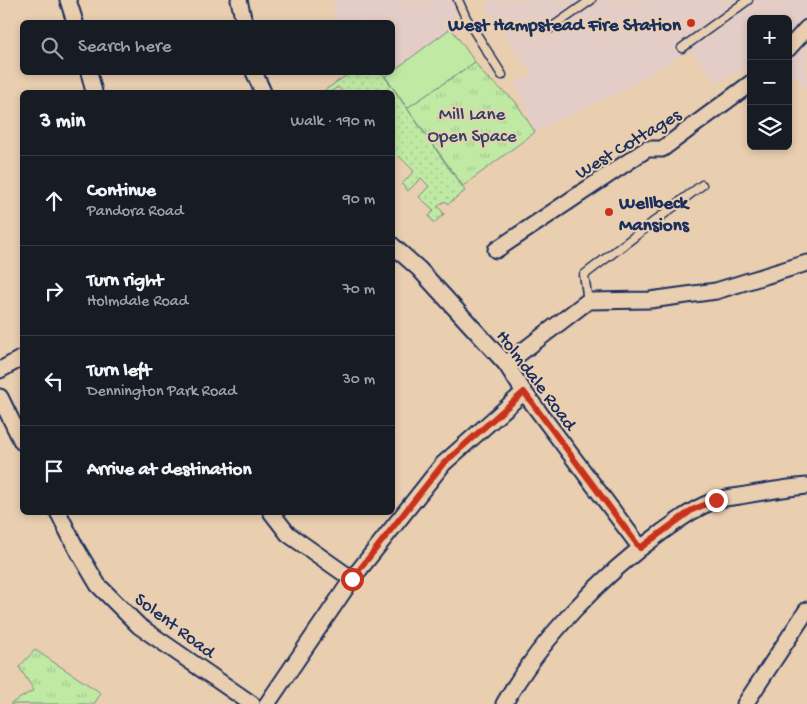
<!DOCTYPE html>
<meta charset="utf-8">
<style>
:root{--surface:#171b24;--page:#20242c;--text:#f1f3f6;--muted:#9ea1a6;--line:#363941}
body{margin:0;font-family:"Gochi Hand",sans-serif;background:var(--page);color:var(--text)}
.controls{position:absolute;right:15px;top:15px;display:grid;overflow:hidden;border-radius:8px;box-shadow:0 2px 8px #0003}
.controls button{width:45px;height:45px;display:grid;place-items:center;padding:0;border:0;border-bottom:1px solid var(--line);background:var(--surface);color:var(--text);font:25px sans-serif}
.stop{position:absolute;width:15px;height:15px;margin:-11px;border:4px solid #c8321e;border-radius:50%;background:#fff}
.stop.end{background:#c8321e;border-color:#fff;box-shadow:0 1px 5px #0008}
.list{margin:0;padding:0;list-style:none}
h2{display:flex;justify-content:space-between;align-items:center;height:65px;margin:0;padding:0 20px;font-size:21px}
h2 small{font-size:16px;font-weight:400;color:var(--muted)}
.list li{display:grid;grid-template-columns:32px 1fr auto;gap:15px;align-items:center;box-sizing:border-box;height:90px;padding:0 20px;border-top:1px solid var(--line)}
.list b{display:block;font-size:19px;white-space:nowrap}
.list p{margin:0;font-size:16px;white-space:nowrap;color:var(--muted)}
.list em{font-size:16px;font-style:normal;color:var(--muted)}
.icon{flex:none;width:28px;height:28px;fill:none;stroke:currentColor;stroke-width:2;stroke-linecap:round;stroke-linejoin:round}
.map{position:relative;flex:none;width:807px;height:704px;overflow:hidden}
.search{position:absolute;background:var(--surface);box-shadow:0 2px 8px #0003;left:20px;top:20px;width:375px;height:55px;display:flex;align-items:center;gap:12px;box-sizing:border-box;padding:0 18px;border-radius:8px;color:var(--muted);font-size:19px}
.panel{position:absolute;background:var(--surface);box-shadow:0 2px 8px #0003;left:20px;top:90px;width:375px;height:425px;border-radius:8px}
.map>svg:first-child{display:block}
</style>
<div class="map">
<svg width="807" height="704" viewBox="0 0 807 704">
<defs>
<pattern id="grass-tufts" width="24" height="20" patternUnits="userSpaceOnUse" patternTransform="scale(1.25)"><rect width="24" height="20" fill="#c0e9a4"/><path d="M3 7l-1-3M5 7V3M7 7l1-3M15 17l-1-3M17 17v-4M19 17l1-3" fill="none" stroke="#a4c890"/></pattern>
<pattern id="garden-dots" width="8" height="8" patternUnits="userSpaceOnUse" patternTransform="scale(1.25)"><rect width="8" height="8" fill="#c0e9a4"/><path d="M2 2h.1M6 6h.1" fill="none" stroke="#a4c890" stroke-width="1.8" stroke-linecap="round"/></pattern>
</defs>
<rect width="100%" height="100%" fill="#e9ceb0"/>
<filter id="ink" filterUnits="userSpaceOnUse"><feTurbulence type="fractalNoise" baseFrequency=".02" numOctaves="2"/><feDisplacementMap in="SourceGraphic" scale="10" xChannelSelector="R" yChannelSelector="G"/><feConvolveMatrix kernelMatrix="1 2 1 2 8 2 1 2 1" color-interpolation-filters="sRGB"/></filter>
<g filter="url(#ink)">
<g fill="#e5cdc7">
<path d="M 333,0 L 414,0 L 415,4 L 426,0 L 451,0 L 459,21 L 451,28 L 475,62 L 407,108 L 382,73 L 392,72 L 392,22 L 336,22 Z"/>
<path d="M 495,0 L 807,0 L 807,88 L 788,69 L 788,19 L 751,19 L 751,65 L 718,82 L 694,56 L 691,49 L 622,91 L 535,132 L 515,82 L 532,75 L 484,5 Z"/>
</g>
<g fill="url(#grass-tufts)" stroke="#6e8c81">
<path d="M 475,62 L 483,74 L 515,101 L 535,132 L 463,186 L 407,108 Z"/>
<path d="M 35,650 L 101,693 L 94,704 L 10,704 L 34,690 L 19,667 Z"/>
</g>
<path fill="url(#garden-dots)" stroke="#6e8c81" d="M 350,73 L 382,73 L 465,191 L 448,204 L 445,201 L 438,206 L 444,214 L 434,223 L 429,216 L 434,210 L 419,197 L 429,186 L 421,178 L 408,191 L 402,184 L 414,171 L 399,156 L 393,162 L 393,153 L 395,150 L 392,148 L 392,92 L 343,92 L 338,87 L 330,92 L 322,92 Z"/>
<path fill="#c0e9a4" stroke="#6e8c81" d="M 451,28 L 475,62 L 407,108 L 385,76 L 392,72 L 393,71 Z"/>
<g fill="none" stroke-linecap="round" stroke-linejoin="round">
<g stroke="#1b2f5e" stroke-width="11">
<g id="service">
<path d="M 458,0 L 466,18 L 502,75"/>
<path d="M 551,28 L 591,0"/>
<path d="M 682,48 L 748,0"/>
<path d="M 588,301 L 584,275 L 702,185"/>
</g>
</g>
<g stroke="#1b2f5e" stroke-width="19">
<g id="minor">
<path d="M 68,0 L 75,22"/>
<path d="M 239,0 L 244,22"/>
<path d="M 788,49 L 807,28"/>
<path d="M 89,72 L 94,92"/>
<path d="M 254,72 L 263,92"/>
<path d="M 392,245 L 419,269 L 506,364 L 524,392 L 640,547"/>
<path d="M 496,250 L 647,149 L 662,149 L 751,83"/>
<path d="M 506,364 L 588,301 L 650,300 L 716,291 L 807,263"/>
<path d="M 0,370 L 22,358"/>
<path d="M 0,397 L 22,442"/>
<path d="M 58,512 L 75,546 L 98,585 L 139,626 L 252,704"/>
<path d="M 271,512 L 288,534 L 352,579"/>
<path d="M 267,704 L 352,579 L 443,464 L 524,392"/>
<path d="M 504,704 C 540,640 602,575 662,532 C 679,520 694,508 714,501 C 722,498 731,497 740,496 C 762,492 784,488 807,486"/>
<path d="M 745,704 L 807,610"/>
</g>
</g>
<use href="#service" stroke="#e9ceb0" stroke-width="8"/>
<use href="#minor" stroke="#e9ceb0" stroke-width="15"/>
</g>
</g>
<g fill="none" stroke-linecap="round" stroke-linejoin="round" filter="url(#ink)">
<path stroke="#c8321e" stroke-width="6" d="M 352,579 L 443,464 L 524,392 L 640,548 L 692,510 L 716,500"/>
</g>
<g fill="#c8321e" stroke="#e9ceb0" stroke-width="2">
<circle cx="691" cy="23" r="5"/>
<circle cx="609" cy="212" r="5"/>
</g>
<g text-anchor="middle" stroke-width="4" stroke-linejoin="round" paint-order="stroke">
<g font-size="19" font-weight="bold" fill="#1b2f5e" stroke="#e9ceb0" text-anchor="end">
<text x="681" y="30">West Hampstead Fire Station</text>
<text x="619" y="208" text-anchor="start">Wellbeck<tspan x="619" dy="22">Mansions</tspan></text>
</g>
<g font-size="19" fill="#2c4265" stroke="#e9ceb0">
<text x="472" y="119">Mill Lane<tspan x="472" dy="22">Open Space</tspan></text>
</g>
<g font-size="19" fill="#1b2f5e" stroke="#e9ceb0">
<text transform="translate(627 142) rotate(-31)" y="7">West Cottages</text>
<text transform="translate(538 379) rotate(53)" y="7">Holmdale Road</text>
<text transform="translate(176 624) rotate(37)" y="7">Solent Road</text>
</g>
</g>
</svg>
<div class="controls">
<button>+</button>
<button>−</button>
<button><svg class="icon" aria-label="layers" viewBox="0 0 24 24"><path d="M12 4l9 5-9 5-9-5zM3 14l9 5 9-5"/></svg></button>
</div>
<div class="stop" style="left:352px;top:579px"></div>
<div class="stop end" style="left:716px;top:500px"></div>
<div class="search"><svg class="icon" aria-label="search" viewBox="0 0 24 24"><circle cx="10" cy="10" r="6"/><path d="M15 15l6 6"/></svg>Search here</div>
<section class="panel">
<h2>3 min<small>Walk · 190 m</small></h2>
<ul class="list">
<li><svg class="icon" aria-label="ahead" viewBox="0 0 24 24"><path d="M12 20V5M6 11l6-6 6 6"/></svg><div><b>Continue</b><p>Pandora Road</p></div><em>90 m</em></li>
<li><svg class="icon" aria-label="right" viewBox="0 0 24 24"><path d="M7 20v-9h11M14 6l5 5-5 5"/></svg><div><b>Turn right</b><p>Holmdale Road</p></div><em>70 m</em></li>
<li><svg class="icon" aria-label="left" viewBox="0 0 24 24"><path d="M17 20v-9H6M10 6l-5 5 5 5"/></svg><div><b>Turn left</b><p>Dennington Park Road</p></div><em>30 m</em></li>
<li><svg class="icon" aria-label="arrive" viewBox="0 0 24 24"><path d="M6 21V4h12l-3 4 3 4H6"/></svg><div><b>Arrive at destination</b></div></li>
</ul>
</section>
</div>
